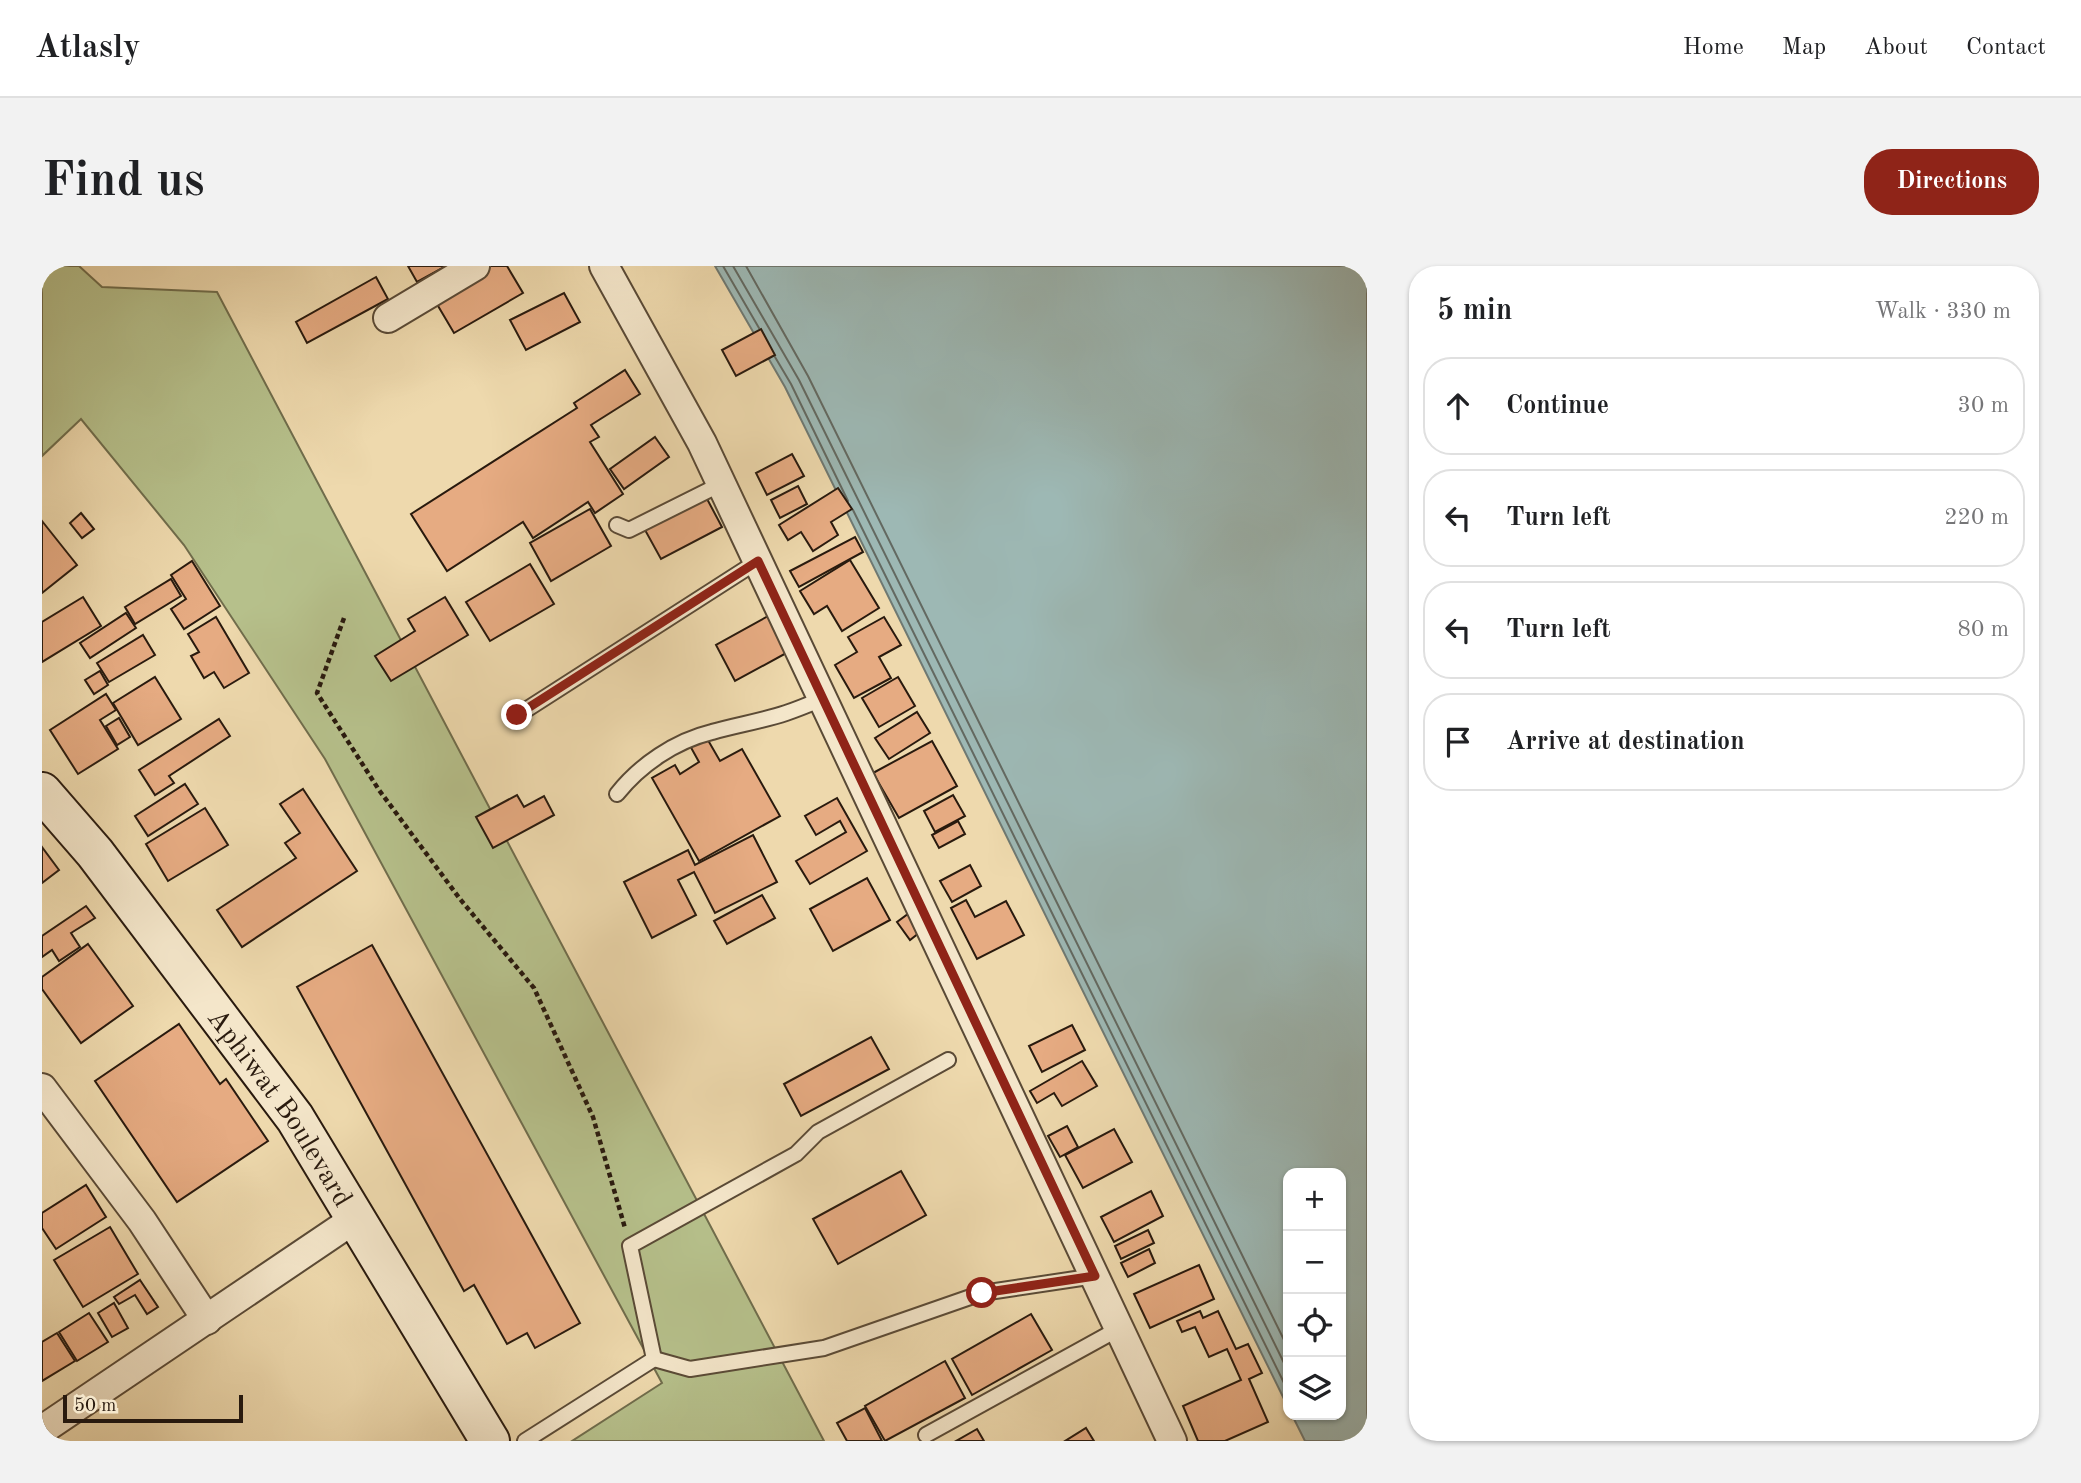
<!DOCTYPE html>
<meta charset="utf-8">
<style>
:root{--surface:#fff;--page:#f2f2f2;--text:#202124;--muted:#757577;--line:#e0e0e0;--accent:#8f2418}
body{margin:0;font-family:"Old Standard TT",serif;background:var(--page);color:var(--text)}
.controls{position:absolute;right:21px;bottom:21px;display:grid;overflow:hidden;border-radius:14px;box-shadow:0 2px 5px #0004}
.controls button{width:63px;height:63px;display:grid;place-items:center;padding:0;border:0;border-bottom:2px solid var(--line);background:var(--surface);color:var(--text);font:35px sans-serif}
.scale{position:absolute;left:21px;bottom:18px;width:180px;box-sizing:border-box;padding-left:7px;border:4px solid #291a0e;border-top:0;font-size:19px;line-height:24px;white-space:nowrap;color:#291a0e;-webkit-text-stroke:5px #f4e6ca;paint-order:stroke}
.stop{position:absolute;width:21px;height:21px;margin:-16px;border:5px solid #8f2418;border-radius:50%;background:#fff}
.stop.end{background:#8f2418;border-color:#fff;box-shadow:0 2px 7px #0008}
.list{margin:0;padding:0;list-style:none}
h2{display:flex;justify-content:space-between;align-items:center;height:91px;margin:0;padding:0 28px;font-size:30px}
h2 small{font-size:23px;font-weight:400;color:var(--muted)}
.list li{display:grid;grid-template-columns:46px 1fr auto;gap:21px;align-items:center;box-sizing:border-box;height:98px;margin:0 14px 14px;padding:0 14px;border:2px solid var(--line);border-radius:28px}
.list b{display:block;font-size:26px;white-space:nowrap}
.list em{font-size:23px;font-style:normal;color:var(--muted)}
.icon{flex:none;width:38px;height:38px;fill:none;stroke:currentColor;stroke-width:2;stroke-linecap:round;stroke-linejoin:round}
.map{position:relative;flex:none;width:1325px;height:1175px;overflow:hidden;border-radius:28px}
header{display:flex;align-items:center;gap:42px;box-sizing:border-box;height:98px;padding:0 35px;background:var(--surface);border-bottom:2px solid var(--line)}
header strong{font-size:33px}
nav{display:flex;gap:38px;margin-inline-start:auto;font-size:24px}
.intro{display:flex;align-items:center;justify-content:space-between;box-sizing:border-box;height:168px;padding:0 42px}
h1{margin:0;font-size:49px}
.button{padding:18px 32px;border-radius:28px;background:var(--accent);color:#fff;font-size:24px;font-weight:700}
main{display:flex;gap:42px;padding:0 42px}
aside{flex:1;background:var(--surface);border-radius:28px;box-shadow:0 2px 5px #0004}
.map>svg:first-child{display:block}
</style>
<header>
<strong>Atlasly</strong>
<nav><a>Home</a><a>Map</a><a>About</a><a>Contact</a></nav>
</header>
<div class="intro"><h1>Find us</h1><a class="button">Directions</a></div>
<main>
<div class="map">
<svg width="1325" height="1175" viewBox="0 0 1325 1175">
<rect width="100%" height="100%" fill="#eed9ad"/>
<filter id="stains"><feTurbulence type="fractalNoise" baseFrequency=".00286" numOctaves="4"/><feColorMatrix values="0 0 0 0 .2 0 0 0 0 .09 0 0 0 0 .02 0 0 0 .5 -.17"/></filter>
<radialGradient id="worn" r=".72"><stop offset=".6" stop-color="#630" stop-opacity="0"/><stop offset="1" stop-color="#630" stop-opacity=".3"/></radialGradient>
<path fill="#b6c08b" stroke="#706d4c" stroke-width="2" d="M 0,0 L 37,0 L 60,21 L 175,26 L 782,1175 L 530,1175 L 620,1117 L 283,493 L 142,279 L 39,153 L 0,190 Z"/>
<path fill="#9db8b4" stroke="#6f7972" stroke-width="2" d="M 673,0 L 1325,0 L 1325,1175 L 1263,1175 L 1250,1149 L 1299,1149 L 1299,907 L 1246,907 L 1246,1141 L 743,121 Z"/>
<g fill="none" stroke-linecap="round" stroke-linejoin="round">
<g stroke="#636961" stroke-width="2">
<path d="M 681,0 L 717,62"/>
<path d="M 691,0 L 757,114 L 1246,1105"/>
<path d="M 704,0 L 766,110 L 1246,1082"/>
<path d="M 733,91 L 749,118 L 806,235"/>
<path d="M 811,244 L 1246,1125"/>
</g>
</g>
<g fill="#e6ab82" stroke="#291a0e" stroke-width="2">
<path d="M 366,0 L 404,0 L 375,16 Z"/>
<path d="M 437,0 L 465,0 L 481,27 L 412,67 L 389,28 Z"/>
<path d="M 334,11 L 346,33 L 265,77 L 254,56 Z"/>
<path d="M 522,27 L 538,56 L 484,84 L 468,54 Z"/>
<path d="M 719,63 L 733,89 L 694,110 L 680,84 Z"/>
<path d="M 583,104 L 598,128 L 549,159 L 557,171 L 548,176 L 581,228 L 553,247 L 546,236 L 491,272 L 481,256 L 405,305 L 369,248 L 535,142 L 532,137 Z"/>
<path d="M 613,171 L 627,191 L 582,223 L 568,203 Z"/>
<path d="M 750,188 L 762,210 L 725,229 L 714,207 Z"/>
<path d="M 756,220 L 765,238 L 738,252 L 729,234 Z"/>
<path d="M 796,222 L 810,243 L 789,256 L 796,269 L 771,285 L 759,266 L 746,274 L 737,259 Z"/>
<path d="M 664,231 L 680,261 L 619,293 L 603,264 Z"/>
<path d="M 548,243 L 569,280 L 509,315 L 488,277 Z"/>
<path d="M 39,247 L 52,263 L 40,272 L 28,257 Z"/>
<path d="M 0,255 L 35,299 L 0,327 Z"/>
<path d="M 813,271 L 821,286 L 757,321 L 748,305 Z"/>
<path d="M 808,294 L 837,342 L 800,365 L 785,340 L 772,348 L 758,325 Z"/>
<path d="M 150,295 L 178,340 L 142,363 L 129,343 L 144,333 L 129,309 Z"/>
<path d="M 488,298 L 512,338 L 448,375 L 424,336 Z"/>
<path d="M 129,313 L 139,330 L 93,358 L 83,341 Z"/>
<path d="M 41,331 L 59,360 L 0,396 L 0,356 Z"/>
<path d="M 403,331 L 426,369 L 349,415 L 333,390 L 373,365 L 366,353 Z"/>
<path d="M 84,347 L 94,362 L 48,392 L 38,377 Z"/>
<path d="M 728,349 L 748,385 L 693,415 L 674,379 Z"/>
<path d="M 174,351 L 207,407 L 182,422 L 172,406 L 162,412 L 149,390 L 157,386 L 146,368 Z"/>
<path d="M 842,351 L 859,379 L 837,391 L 849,412 L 812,432 L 793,399 L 815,386 L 806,371 Z"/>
<path d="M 101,369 L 113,389 L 67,416 L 55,397 Z"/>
<path d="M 58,405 L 66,419 L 52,428 L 43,414 Z"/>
<path d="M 113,411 L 139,453 L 96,479 L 71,437 Z"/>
<path d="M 856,411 L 873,440 L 837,461 L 820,432 Z"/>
<path d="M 64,428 L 74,444 L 58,454 L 76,483 L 36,508 L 8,464 Z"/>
<path d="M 875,446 L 888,467 L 847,493 L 833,472 Z"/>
<path d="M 77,452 L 88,471 L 75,479 L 64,460 Z"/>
<path d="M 177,453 L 188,470 L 127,510 L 132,517 L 113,529 L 97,504 Z"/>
<path d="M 663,469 L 678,495 L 700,483 L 738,550 L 657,595 L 610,512 L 633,499 L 638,508 L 657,496 L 647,478 Z"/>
<path d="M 890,475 L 915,520 L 857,552 L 831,507 Z"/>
<path d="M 143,518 L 156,538 L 106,570 L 93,550 Z"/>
<path d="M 261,523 L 315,605 L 200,681 L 175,644 L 254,592 L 243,577 L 258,567 L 238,538 Z"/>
<path d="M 475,529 L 482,541 L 502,530 L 512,549 L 451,582 L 434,551 Z"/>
<path d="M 911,529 L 923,550 L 893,566 L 882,545 Z"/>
<path d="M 795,532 L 825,585 L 768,618 L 754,595 L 804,566 L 798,555 L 774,569 L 763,550 Z"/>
<path d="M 163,542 L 186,579 L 126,615 L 104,578 Z"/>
<path d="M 916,555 L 923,568 L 897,582 L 890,569 Z"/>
<path d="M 711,569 L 735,616 L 673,647 L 652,606 L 636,614 L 654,649 L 610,672 L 582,616 L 646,584 L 653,599 Z"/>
<path d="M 0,581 L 17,604 L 0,617 Z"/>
<path d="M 928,599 L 939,620 L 910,636 L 898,615 Z"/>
<path d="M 825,612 L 848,654 L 791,685 L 768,643 Z"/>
<path d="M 720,629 L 733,652 L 685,678 L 672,655 Z"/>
<path d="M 924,634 L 933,651 L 964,635 L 982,669 L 935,693 L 909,642 Z"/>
<path d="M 44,640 L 53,652 L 29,667 L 38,681 L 17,695 L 10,684 L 0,691 L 0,670 Z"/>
<path d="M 870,645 L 882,663 L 868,674 L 855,656 Z"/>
<path d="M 46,678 L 91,740 L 39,777 L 0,723 L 0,711 Z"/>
<path d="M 330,679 L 538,1057 L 493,1082 L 485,1067 L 465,1078 L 432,1019 L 422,1025 L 255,721 Z"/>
<path d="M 137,758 L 178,818 L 184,813 L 226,875 L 135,936 L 53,815 Z"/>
<path d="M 1030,759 L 1043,784 L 1000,806 L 987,780 Z"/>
<path d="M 829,771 L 847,803 L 759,850 L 742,818 Z"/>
<path d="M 1040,795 L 1055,820 L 1020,840 L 1012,827 L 995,837 L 988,825 Z"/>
<path d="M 1025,860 L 1036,881 L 1018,891 L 1006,870 Z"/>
<path d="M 1072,863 L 1090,896 L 1041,922 L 1023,889 Z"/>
<path d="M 859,905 L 884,949 L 796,998 L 771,953 Z"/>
<path d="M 44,919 L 64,951 L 14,983 L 0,962 L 0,947 Z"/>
<path d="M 1109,925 L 1121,950 L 1072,976 L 1059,951 Z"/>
<path d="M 68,961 L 96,1008 L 41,1041 L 12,994 Z"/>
<path d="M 1106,964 L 1112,977 L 1079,993 L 1073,980 Z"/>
<path d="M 1107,983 L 1113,997 L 1086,1011 L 1079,997 Z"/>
<path d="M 1157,999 L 1172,1033 L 1108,1062 L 1092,1028 Z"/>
<path d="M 98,1014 L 116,1041 L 105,1048 L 93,1029 L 77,1038 L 72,1031 Z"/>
<path d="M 72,1037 L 86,1062 L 70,1071 L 56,1047 Z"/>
<path d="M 1158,1045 L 1161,1052 L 1176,1045 L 1194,1083 L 1206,1078 L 1220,1107 L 1207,1113 L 1226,1156 L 1183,1175 L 1156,1175 L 1141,1140 L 1199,1114 L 1185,1083 L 1167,1091 L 1153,1061 L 1140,1066 L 1135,1055 Z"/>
<path d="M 47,1047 L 66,1076 L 35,1095 L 17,1066 Z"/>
<path d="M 989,1048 L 1010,1084 L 930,1129 L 910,1093 Z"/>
<path d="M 15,1067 L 33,1095 L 0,1115 L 0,1076 Z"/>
<path d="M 903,1095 L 923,1132 L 843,1175 L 823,1140 Z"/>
<path d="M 823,1142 L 840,1175 L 805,1175 L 795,1157 Z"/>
<path d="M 1044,1162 L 1052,1175 L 1023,1175 Z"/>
<path d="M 935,1163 L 942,1175 L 914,1175 Z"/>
</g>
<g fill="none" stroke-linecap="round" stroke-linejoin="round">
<g stroke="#5a4a36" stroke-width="18">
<g id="lane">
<path d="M 575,259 L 587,264 L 679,218"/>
<path d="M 476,449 L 716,295"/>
<path d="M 575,528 C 598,499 633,475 670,466 C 694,459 720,455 744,447 C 756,443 768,438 780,433"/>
<path d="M 612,1093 L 648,1103 L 782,1082 L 940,1027 L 1053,1010"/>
<path d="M 884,1169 L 1078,1062"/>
<path d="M 483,1175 L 612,1093 L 588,980 L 754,888 L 776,866 L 906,794"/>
</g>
</g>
<g stroke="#5a4a36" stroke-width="32">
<g id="street">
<path d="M 562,0 L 660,177 L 1130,1175"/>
<path d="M 346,52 L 433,0"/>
<path d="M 0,822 L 100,955 L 165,1054"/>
<path d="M 0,1164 L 314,952"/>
</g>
</g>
<g stroke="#291a0e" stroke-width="42">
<g id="secondary">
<path id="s1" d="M 0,526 L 53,587 L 253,852 L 448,1175"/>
</g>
</g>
<path stroke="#291a0e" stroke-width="4.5" stroke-dasharray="5 3.5" stroke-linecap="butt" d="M 302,352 L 275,427 L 337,524 L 418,633 L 492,722 L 551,851 L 583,962"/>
<use href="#lane" stroke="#f4e6ca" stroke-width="14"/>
<use href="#street" stroke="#f4e6ca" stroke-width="28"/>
<use href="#secondary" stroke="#f4e6ca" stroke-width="38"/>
</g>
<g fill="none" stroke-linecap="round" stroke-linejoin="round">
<path stroke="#8f2418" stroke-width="9" d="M 475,449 L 716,295 L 1053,1010 L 940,1027"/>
</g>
<g text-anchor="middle" stroke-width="5" stroke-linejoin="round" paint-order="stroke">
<g font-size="28" fill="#291a0e" stroke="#f4e6ca">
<text dy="10" stroke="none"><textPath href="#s1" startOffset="396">Aphiwat Boulevard</textPath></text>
</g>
</g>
<rect width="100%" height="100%" filter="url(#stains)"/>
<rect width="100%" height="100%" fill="url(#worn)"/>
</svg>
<div class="controls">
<button>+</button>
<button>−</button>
<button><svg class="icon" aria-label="locate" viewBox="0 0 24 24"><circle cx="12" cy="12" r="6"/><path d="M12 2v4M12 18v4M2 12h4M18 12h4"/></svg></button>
<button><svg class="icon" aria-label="layers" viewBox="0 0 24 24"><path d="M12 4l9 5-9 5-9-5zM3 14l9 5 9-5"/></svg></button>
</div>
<div class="scale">50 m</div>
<div class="stop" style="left:940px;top:1027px"></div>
<div class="stop end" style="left:475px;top:449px"></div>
</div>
<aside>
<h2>5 min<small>Walk · 330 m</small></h2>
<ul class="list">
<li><svg class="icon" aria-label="ahead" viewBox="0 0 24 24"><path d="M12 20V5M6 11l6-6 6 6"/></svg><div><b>Continue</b></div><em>30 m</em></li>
<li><svg class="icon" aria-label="left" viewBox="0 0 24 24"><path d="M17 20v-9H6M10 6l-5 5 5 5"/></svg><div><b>Turn left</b></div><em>220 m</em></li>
<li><svg class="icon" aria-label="left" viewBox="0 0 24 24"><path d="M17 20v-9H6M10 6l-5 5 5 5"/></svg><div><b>Turn left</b></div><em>80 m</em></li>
<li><svg class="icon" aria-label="arrive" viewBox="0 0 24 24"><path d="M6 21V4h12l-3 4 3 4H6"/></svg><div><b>Arrive at destination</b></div></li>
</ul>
</aside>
</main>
